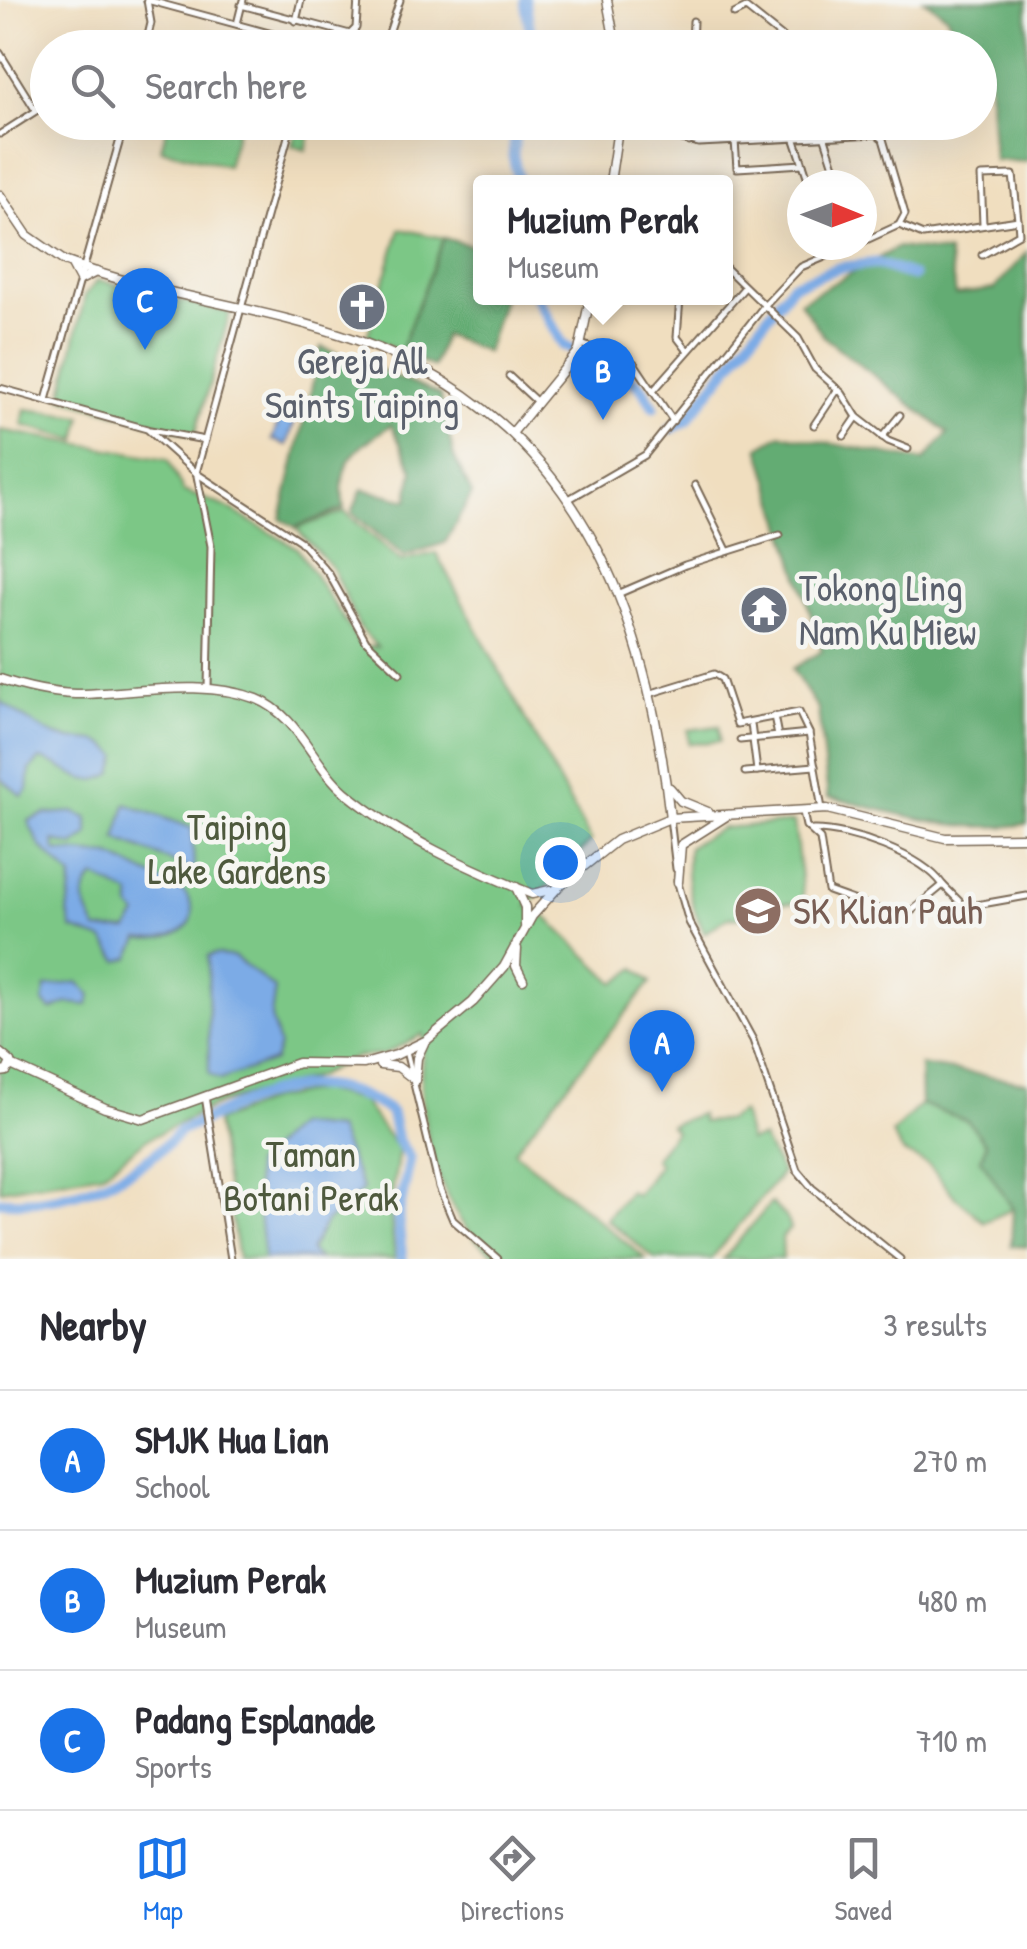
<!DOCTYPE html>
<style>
:root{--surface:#fff;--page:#f2f2f3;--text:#2b2b33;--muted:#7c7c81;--line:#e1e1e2;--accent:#1a73e8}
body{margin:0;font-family:"Patrick Hand",sans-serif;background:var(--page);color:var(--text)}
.compass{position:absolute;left:787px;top:170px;width:90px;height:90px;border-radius:50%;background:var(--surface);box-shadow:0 10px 40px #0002;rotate:91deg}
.you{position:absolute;left:560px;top:862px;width:35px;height:35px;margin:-25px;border:8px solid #fff;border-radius:50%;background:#1a73e8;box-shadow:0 0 0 15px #1a73e833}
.badge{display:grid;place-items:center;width:65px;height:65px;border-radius:50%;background:var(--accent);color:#fff;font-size:32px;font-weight:700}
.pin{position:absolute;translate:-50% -82px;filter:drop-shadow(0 2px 5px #0008)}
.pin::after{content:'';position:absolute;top:52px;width:35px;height:30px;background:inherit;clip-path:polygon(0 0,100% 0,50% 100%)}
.popup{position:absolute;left:473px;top:175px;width:260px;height:130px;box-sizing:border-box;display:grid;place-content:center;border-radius:10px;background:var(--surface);filter:drop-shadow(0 2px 8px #0005);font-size:32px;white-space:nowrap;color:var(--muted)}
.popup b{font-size:38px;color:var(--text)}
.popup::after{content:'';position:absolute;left:50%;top:100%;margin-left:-20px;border:20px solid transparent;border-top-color:var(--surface)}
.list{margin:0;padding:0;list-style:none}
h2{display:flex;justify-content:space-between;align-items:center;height:130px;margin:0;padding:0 40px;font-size:42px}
h2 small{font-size:32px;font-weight:400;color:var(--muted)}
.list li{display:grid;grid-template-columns:65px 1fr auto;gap:30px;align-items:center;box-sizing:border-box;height:140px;padding:0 40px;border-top:2px solid var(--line)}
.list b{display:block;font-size:38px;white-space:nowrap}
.list p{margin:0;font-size:32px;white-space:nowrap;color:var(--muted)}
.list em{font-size:32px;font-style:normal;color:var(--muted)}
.icon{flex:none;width:55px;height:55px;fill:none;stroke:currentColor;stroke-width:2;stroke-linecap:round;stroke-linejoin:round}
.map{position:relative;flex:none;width:1027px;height:1259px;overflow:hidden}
.search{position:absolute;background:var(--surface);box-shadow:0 10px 40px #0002;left:30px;right:30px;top:30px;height:110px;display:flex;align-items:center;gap:25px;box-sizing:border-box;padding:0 35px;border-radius:55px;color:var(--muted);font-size:38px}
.sheet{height:550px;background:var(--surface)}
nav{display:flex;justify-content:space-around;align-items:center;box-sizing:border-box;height:140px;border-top:2px solid var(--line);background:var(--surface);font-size:28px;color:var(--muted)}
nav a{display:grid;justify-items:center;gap:5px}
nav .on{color:var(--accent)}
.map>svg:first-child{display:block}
</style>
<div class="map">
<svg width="1027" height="1259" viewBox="0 0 1027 1259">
<rect width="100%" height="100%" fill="#f6f6f2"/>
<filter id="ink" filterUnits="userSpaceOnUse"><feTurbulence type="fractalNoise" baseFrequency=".01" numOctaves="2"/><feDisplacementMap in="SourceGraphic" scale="20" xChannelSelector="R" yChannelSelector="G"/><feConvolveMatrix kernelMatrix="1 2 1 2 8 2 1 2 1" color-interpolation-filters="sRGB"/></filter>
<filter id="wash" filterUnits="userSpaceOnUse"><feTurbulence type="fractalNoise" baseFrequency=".0048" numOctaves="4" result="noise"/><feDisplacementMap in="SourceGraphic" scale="40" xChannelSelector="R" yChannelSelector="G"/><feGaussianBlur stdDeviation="2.25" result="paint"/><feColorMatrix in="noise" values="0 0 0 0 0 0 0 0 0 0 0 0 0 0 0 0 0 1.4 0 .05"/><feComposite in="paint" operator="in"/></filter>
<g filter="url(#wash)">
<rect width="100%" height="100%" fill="#f0debf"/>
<g fill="#7bc786" stroke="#5b7852" stroke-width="2.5">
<path d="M 168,123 L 239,123 L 227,166 L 161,149 Z"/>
<path d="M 298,123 L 313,123 L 306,150 L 292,146 Z"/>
<path d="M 400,229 L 444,238 L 400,351 L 367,337 Z"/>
<path d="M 98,280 L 230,313 L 195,435 L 62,398 L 85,295 Z"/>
<path d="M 25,409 L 82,416 L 77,440 L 22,425 Z"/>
<path d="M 0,430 L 168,459 L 183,491 L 224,506 L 297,548 L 362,647 L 377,647 L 359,627 L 332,568 L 296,528 L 345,512 L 401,561 L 436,553 L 591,841 L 528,906 L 546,917 L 615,983 L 636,968 L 651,982 L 514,1151 L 646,1259 C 621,1259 516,1259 500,1257 C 445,1229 425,1145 421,1088 C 420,1071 424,1052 423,1034 L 383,1055 L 356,1057 L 316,1077 L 220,1103 L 146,1140 L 103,1173 L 0,1190 Z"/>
<path d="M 719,726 L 720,741 L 689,744 L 688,730 Z"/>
<path d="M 794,822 L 804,903 L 778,903 L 766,918 L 729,917 L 704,933 C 691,906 683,875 689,846 L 722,828 Z"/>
<path d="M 319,1090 L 362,1101 L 399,1150 L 390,1208 L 395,1259 L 238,1259 L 216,1122 L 272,1099 Z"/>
<path d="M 921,1104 L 969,1121 L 986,1144 L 981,1159 L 1013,1209 L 984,1222 L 954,1196 L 929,1165 L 903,1152 L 892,1134 Z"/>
<path d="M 742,1112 L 749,1141 L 762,1138 L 782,1173 L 711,1259 L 655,1259 L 606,1219 L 629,1191 L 636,1195 L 659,1164 L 654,1159 L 675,1131 L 670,1125 L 700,1114 L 702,1122 L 727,1120 Z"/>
<path d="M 771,1203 L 786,1217 L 790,1229 L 782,1237 L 783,1259 L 723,1259 Z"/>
</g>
<g fill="#64ac73" stroke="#506b48" stroke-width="2.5">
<path d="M 924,0 L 1027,0 L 1027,162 L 994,160 L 987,53 L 980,53 L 980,48 L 962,47 L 946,15 Z"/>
<path d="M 444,238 L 480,248 L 480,298 L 503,298 L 486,352 L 444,335 L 433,367 L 400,351 Z"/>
<path d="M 898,247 L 948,253 L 956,295 L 994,289 L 1027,252 L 1027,824 C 959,835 894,812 828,797 L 818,709 L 792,669 L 822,651 L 759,447 L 781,434 L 924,461 L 948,433 L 824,337 L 800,302 Z"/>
<path d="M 321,347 L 440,395 L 454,457 L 472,494 L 445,543 L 404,556 L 352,513 L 362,489 L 408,500 L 413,470 L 391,425 C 354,450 336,461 344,509 L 295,527 L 281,519 Z"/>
<path d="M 920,1065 L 1027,1082 L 1027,1247 L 1011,1246 L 1013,1209 L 981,1159 L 986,1144 L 968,1121 L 921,1104 Z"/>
</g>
<g fill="#7babe6" stroke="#5b6a82" stroke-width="2.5" fill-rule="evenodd">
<path d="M 281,415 L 295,420 L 287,445 L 272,440 Z"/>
<path d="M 0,701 C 17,712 35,727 54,735 C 81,746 95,730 118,756 L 113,773 C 82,793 67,764 40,759 L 30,769 L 28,790 L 22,796 L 0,778 Z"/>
<path d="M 126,804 L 192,828 L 194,870 L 116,839 Z"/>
<path d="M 73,812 L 88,818 L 88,835 L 74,846 L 54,841 L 55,851 L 111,856 L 184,892 C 211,927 169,943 139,939 L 130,958 L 119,961 L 103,940 L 72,929 L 68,914 L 72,877 L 40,846 L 28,821 L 45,814 ZM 95,877 L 131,895 L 131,908 L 137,915 L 128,930 L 97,930 C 87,910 76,894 95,877 Z"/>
<path d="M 215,954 L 235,957 L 275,989 L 271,1017 L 279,1046 L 274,1061 L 220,1080 L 209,1074 L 208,956 Z"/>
<path d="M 78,982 L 91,995 L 88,1005 L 68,1003 L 51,1010 L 43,1002 L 46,987 Z"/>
<path d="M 296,1125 L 337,1129 L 363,1190 L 326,1222 L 310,1251 L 318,1259 L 264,1259 L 254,1165 Z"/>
</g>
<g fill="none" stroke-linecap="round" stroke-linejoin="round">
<g stroke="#7babe6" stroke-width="11">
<path d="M 525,0 L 533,48"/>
<path d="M 516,122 L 513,156 L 519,182"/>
<path d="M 537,298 L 563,345 L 574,350"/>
<path d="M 581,352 L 639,384 L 654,407"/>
<path d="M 671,429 L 686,421 L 792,285 L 838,268 L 876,263 L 913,276"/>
<path d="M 0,1201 C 64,1206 136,1179 180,1131 C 257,1098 312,1059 391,1112 L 397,1139 L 410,1159 L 398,1217 L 402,1259"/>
</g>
</g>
</g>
<g filter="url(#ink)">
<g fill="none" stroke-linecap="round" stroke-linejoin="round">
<g stroke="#7a6956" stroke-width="9">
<g id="street">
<path d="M 147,0 L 324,48"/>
<path d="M 241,5 L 350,34 L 356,28 L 358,0"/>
<path d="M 734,14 L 746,8 L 796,48"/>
<path d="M 296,21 L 301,0"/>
<path d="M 237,24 L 243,0"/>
<path d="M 145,48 L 151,23 L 147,0"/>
<path d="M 384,48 L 400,0"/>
<path d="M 692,48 L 693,21"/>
<path d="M 0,53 L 36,111 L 0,134"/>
<path d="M 611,122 L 699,143 L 877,134 L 883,139 L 905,214 L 899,225 L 862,242"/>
<path d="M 754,122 L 755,139"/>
<path d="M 843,122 L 844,135"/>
<path d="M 824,135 L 840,185"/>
<path d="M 794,137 L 810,185"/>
<path d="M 735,141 L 737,168 L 803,164"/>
<path d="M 689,142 L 689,122"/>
<path d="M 899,225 L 923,235 L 1018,220 L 1013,175 L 981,176 L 983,224"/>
<path d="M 982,255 L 1019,234 L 1018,220"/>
<path d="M 726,268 L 798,338 L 815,369 L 842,393 L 857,417 L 888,441 L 908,449"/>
<path d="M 680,298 L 677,337 L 687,350"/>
<path d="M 581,344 L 634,363 L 673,421"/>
<path d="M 509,376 L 536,401"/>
<path d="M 0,388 L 147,429 L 196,473 L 300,541 L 329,574 L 366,641 L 400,673"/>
<path d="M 655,389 L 745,287"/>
<path d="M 46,400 L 125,122"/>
<path d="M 814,425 L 838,389"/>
<path d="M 150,430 L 205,440"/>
<path d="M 844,436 L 857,417"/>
<path d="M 882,437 L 900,415"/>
<path d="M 196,473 L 292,122"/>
<path d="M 197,476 L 211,546 L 208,688"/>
<path d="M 695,485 L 727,550"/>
<path d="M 569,499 L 645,455 L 764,306 L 801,267 L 853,245"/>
<path d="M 620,593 L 685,565 L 780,535"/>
<path d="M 652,693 L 714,674 L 722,679 L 737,724 L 799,712 L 809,733 L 822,809"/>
<path d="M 774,716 L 778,736"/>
<path d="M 751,724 L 757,771"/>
<path d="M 740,740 L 809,733"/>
<path d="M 745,772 L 815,766"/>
<path d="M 803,812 L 806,826 L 820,839 L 828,891 L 903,918 L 943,885 L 965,907 L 1027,896"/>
<path d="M 670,818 L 676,869"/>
<path d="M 813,830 C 849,829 922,855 943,885"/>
<path d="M 677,880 L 689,922 L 753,1040 L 797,1170 L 812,1188 L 900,1259"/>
<path d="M 406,1051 L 439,1187 L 453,1220 L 498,1259"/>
<path d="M 205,1096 L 231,1259"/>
</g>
</g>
<g stroke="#7a6956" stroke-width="11">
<g id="secondary">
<path d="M 607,0 L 616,48"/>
<path d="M 610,182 L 619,122"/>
<path d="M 513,432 L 579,351 L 590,298"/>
<path d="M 0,679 C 24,687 49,693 75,694 C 132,694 202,678 257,699 C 298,715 313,765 345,792 C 401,838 466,867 532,894 L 550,890"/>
<path d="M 516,887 L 525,907 L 525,925"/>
<path d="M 517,949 L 516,966 L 523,980"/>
<path d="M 0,1053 L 11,1062 L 7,1071 L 0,1072"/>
<path d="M 11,1065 L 105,1108 L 143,1119 L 298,1063 L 364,1064 L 396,1055 L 427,1040 L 473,1002 L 504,967 L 532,916 L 559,886 L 617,840 L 670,818"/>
<path d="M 380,1065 L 398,1067 L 415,1080"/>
<path d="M 415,1080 L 417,1058 L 424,1043"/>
</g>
</g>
<g stroke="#7a6956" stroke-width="11">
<g id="primary">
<path d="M 0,195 L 27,235 L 64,261 C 159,297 262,306 357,340 C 574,418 647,606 670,818 L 827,809 L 945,838 L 1027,837"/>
<path d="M 72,265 L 80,280 L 96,272"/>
<path d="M 670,788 L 681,801 L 708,812"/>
<path d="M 678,882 L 681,845 L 728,815"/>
</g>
</g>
<use href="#street" stroke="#fff" stroke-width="5"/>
<use href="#secondary" stroke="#fff" stroke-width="8"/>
<use href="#primary" stroke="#fff" stroke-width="8"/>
</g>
</g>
<defs>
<g id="church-disc" transform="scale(2.5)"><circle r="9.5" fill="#6b7280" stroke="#f6f6f2"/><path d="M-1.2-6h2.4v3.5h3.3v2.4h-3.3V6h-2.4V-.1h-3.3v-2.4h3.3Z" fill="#fff"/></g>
<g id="temple-disc" transform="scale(2.5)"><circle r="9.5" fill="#6b7280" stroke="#f6f6f2"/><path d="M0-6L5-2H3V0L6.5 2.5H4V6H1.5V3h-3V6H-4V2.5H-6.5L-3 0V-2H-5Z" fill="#fff"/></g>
<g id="school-disc" transform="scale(2.5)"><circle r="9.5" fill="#8d6e63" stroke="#f6f6f2"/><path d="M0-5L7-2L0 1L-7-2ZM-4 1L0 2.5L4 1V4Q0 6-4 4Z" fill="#fff"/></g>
</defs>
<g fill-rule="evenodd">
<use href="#church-disc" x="362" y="307"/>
<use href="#temple-disc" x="764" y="610"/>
<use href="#school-disc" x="758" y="911"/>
</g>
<g text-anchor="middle" stroke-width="9" stroke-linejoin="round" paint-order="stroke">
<g font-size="38" fill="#5b616d" stroke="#f6f6f2">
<text x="362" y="374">Gereja All<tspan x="362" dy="44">Saints Taiping</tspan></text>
<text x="799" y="601" text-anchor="start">Tokong Ling<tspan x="799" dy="44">Nam Ku Miew</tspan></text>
</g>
<g font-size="38" fill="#4e593d" stroke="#f6f6f2">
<text x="237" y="840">Taiping<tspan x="237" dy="44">Lake Gardens</tspan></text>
<text x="311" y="1167">Taman<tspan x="311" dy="44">Botani Perak</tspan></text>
</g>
<g font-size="38" fill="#785e54" stroke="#f6f6f2" text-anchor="start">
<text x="793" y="924">SK Klian Pauh</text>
</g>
</g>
</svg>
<svg class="compass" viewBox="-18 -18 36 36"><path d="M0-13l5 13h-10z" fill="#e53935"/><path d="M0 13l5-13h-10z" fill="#7c7c81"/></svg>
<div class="you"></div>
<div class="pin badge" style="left:662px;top:1092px">A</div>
<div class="pin badge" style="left:603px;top:420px">B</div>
<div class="popup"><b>Muzium Perak</b>Museum</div>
<div class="pin badge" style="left:145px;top:350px">C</div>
<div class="search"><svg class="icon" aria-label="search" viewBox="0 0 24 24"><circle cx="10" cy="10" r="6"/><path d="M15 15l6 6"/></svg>Search here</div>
</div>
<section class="sheet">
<h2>Nearby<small>3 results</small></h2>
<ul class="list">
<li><span class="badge">A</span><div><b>SMJK Hua Lian</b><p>School</p></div><em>270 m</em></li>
<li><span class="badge">B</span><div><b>Muzium Perak</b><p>Museum</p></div><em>480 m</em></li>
<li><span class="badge">C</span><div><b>Padang Esplanade</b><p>Sports</p></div><em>710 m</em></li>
</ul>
</section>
<nav>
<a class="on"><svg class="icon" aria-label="map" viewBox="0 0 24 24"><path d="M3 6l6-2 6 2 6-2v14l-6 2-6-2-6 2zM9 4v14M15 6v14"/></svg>Map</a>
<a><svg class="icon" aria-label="directions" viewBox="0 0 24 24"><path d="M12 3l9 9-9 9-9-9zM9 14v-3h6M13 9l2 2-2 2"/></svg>Directions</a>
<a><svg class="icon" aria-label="saved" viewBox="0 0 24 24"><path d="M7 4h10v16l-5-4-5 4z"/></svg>Saved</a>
</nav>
